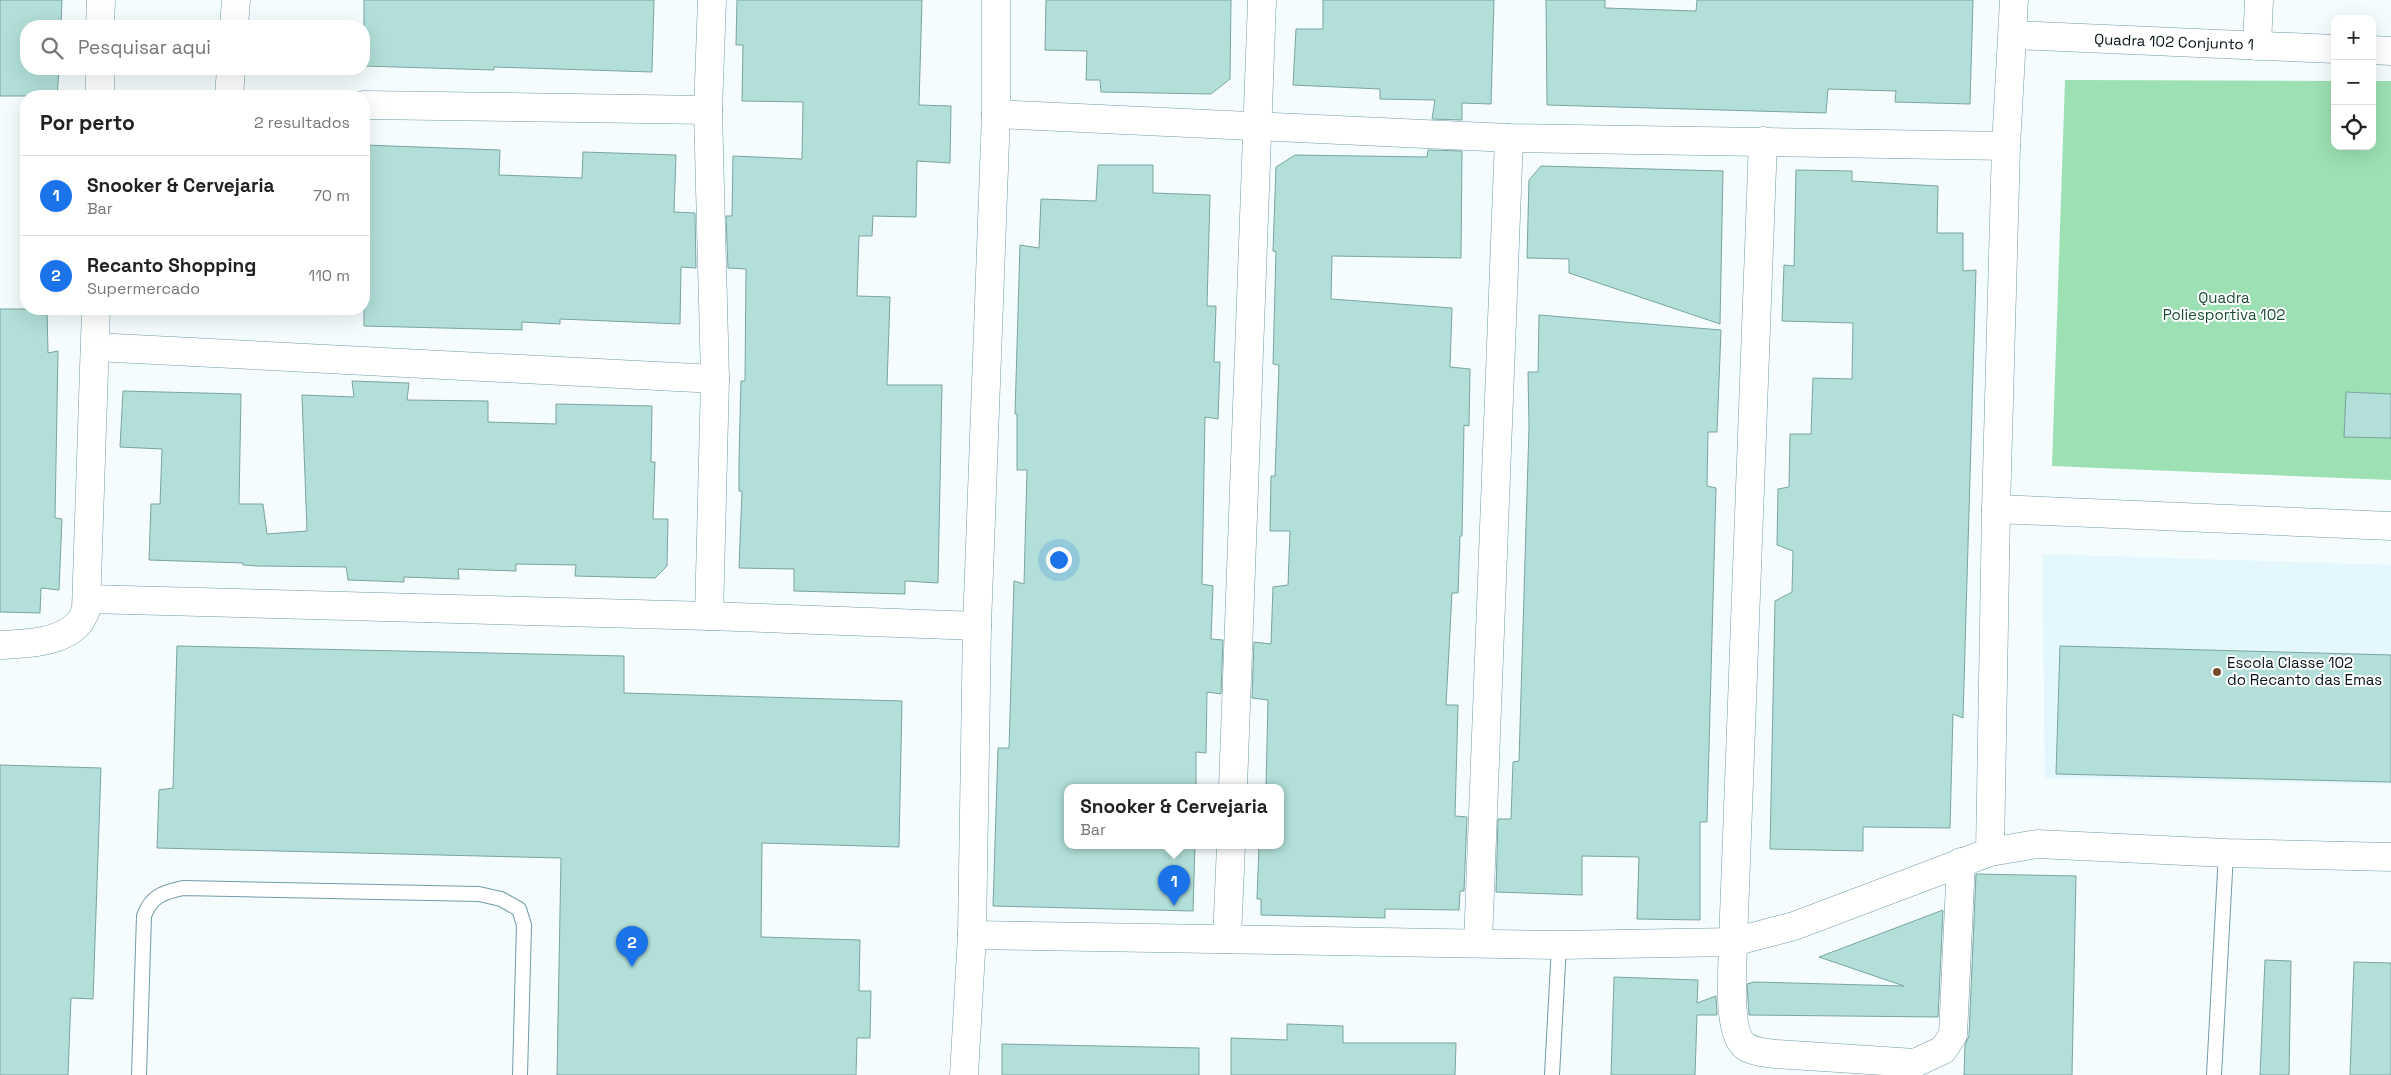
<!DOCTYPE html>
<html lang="pt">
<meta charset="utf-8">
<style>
:root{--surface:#fff;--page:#f6f6f6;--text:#222;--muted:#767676;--line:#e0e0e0;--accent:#1a73e8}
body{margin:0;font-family:"Space Grotesk",sans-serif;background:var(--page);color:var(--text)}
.controls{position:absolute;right:15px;top:15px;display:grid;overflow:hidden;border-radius:10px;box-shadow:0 5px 20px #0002}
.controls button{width:45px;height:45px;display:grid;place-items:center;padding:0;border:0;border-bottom:1px solid var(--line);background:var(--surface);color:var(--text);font:25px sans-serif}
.you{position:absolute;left:1058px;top:559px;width:18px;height:18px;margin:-12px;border:4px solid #fff;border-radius:50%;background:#1a73e8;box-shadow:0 0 0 8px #1a73e833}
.badge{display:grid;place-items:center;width:32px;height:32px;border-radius:50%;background:var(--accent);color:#fff;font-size:16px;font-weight:700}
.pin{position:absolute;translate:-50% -41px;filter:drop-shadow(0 1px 2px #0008)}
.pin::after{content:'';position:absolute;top:26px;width:18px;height:15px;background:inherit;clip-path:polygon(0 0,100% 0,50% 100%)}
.popup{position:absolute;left:1064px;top:784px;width:220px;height:65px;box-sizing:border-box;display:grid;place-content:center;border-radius:10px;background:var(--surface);filter:drop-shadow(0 1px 4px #0005);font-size:16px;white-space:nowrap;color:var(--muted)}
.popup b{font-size:19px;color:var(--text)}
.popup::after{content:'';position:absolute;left:50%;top:100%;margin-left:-10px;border:10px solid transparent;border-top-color:var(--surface)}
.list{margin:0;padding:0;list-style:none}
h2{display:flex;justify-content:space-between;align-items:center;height:65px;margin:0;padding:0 20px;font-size:21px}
h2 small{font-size:16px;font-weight:400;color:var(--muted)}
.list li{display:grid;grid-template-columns:32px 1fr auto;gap:15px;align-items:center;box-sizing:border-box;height:80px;padding:0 20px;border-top:1px solid var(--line)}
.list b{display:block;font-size:19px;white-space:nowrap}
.list p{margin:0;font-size:16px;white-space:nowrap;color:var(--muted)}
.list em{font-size:16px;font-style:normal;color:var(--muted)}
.icon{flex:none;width:28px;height:28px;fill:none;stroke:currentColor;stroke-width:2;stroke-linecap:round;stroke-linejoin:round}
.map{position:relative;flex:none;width:2391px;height:1075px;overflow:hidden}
.search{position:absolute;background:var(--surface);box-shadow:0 5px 20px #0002;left:20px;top:20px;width:350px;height:55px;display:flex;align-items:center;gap:12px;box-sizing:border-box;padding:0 18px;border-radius:20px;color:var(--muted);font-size:19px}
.panel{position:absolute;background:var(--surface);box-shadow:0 5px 20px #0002;left:20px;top:90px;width:350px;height:225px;border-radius:20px}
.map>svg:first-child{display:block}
</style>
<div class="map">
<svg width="2391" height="1075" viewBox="0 0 2391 1075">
<rect width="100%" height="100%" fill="#f4fcfe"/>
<path fill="#e3f7fd" d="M 2042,554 L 2391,565 L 2391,784 L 2045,778 Z"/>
<path fill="#9ce0b3" d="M 2065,80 L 2335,81 L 2335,146 L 2372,146 L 2372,81 L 2391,81 L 2391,480 L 2052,466 Z"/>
<g fill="#b2dfd9" stroke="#79a59f">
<path d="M 0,0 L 62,0 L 61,26 L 26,26 L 26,69 L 59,69 L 57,96 L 0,96 Z"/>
<path d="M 364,0 L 654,0 L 652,72 L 494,67 L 494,70 L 364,66 Z"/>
<path d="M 737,0 L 922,0 L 919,105 L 951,106 L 950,163 L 917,161 L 916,217 L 873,216 L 872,236 L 859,236 L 857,296 L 890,297 L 887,385 L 942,385 L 938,583 L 905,581 L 905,594 L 794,591 L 794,569 L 739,568 L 742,491 L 739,491 L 739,460 L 741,381 L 745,381 L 746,269 L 728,268 L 726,216 L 732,216 L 733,156 L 802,159 L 803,102 L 742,101 L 743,45 L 736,45 Z"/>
<path d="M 1046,0 L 1231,0 L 1230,79 L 1211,94 L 1101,92 L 1100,80 L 1086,80 L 1087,51 L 1045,50 Z"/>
<path d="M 1323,0 L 1494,0 L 1491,104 L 1462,103 L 1462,120 L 1432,119 L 1435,100 L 1380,99 L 1380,89 L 1293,85 L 1296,29 L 1323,29 Z"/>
<path d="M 1546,0 L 1605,0 L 1605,8 L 1696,11 L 1697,0 L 1973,0 L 1970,104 L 1895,102 L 1896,91 L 1828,89 L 1826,113 L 1547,105 Z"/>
<path d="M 364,145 L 500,150 L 499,175 L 582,178 L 583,152 L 676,155 L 674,212 L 695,213 L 696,268 L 681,267 L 680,324 L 560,319 L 560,324 L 522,322 L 522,330 L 364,326 Z"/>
<path d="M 1428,150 L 1462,151 L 1461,258 L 1332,256 L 1331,299 L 1452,308 L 1450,367 L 1470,369 L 1469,426 L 1464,425 L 1462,536 L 1460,536 L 1458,593 L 1452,593 L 1446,705 L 1458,705 L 1455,816 L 1467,817 L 1464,891 L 1460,891 L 1459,910 L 1385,909 L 1385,918 L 1261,915 L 1261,899 L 1257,899 L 1259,845 L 1280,845 L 1280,787 L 1266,787 L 1268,700 L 1252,698 L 1254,642 L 1271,644 L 1273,587 L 1288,585 L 1290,531 L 1270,531 L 1271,476 L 1275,476 L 1279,365 L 1273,364 L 1276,252 L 1273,251 L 1276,167 L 1295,155 L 1427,157 Z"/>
<path d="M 1098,165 L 1153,165 L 1153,193 L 1210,195 L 1207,306 L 1216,306 L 1214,362 L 1220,362 L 1218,419 L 1205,417 L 1202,584 L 1213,586 L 1211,639 L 1223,640 L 1221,694 L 1207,692 L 1206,753 L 1196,752 L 1196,787 L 1068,787 L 1068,845 L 1195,845 L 1193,911 L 993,906 L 998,748 L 1009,748 L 1014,581 L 1024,584 L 1027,470 L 1017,470 L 1017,414 L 1015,414 L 1020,245 L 1039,248 L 1041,199 L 1096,201 Z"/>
<path d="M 1541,166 L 1723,171 L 1720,324 L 1569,273 L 1569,259 L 1527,258 L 1529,180 Z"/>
<path d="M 1796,170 L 1852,171 L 1852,181 L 1938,186 L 1937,233 L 1963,233 L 1963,271 L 1976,270 L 1963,718 L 1953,714 L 1950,828 L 1863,827 L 1863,851 L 1770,849 L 1775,601 L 1792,592 L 1793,551 L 1777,545 L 1778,489 L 1789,487 L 1790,434 L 1811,434 L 1813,378 L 1852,379 L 1853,323 L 1782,321 L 1784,265 L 1794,266 Z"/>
<path d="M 0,309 L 47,309 L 48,353 L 58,351 L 55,518 L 62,519 L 59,590 L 41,588 L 40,613 L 0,612 Z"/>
<path d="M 1539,315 L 1721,330 L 1717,432 L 1708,432 L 1707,486 L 1716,488 L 1707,822 L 1700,822 L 1700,920 L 1637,919 L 1639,857 L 1582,856 L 1582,895 L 1496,892 L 1498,819 L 1511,819 L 1513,762 L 1519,761 L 1529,427 L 1528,372 L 1538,372 Z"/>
<path d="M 352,381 L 409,383 L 407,400 L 488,401 L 488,422 L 556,424 L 556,404 L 652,406 L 651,462 L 655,462 L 653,519 L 668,519 L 667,566 L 655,578 L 575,576 L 576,565 L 516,564 L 516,571 L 458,569 L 459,579 L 404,577 L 404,582 L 348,580 L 346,567 L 257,566 L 243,565 L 243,563 L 149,560 L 151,504 L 160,504 L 162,449 L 120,447 L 123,391 L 241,394 L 239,504 L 263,504 L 267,534 L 307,531 L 302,395 L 354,397 Z"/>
<path d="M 2346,392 L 2391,394 L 2391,438 L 2344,437 Z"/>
<path d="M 177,646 L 624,656 L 624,693 L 902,701 L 899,847 L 762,843 L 761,937 L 860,940 L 859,991 L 871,991 L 870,1038 L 857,1038 L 856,1075 L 557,1075 L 561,858 L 157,848 L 159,790 L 173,788 Z"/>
<path d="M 2060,646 L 2391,655 L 2391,782 L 2056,774 Z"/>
<path d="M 0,765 L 101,768 L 93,999 L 71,998 L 68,1075 L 0,1075 Z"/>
<path d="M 1976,874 L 2076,876 L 2072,1075 L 1964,1075 L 1965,1045 L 1969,1036 Z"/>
<path d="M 1943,910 L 1938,1017 L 1749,1015 L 1747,984 L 1754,982 L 1904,986 L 1819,957 Z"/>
<path d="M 2265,960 L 2291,961 L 2289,1075 L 2260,1075 Z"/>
<path d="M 2354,962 L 2391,963 L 2391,1075 L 2350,1075 Z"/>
<path d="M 1614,977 L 1698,980 L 1697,1003 L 1716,996 L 1717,1015 L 1697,1015 L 1695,1075 L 1611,1075 Z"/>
<path d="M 1287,1024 L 1343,1026 L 1343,1043 L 1456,1043 L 1455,1075 L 1231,1075 L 1231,1038 L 1287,1040 Z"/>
<path d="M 1002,1044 L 1199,1048 L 1199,1075 L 1002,1075 Z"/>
</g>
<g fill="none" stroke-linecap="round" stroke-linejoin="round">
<g stroke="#729ba7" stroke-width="16">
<g id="service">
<path d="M 139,1075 L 144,916 C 151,896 164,892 183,888 L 479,894 L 501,899 L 519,909 L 524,925 L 520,1075"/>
<path d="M 1552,1075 L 1559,945"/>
<path d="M 2214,1075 L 2226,853"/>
</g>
</g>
<g stroke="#729ba7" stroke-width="29">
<g id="minor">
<path d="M 100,26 L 101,0"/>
<path d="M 234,26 L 236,0"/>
<path d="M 2013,35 L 2335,49"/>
<path d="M 2257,46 L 2259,0"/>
<path d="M 2372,50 L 2391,51"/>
<path d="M 100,96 L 100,69"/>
<path d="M 229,96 L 231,69"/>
<path d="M 364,105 L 708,110"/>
<path d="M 996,114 L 1509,138 L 2006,146"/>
<path d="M 1763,141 L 1733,942 C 1733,965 1726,1034 1746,1047 C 1755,1052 1766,1053 1776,1054 L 1915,1063 L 1943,1050 L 1953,1035 L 1961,862"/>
<path d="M 95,347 L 715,379"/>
<path d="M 1996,509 L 2391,526"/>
<path d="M 88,599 L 709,616 L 977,626"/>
<path d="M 709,616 L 715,379 L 708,110 L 712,0"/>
<path d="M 0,645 C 25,644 60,643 78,624 C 82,620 84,614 86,610 L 96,309"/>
<path d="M 1233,787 L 1262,0"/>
<path d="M 1990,852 L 1996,509 L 2006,146 L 2014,0"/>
<path d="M 972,935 L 1559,945 L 1733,942 L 1794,926 L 1990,852 L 2037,844 L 2226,853 L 2391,857"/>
<path d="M 1227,939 L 1231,845"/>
<path d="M 1478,943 L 1509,138"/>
<path d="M 964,1075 L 972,935 L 977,626 L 996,114 L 996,0"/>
</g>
</g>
<use href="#service" stroke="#fff" stroke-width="14"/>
<use href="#minor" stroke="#fff" stroke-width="28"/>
</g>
<circle fill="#734d2a" stroke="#fff" stroke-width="2" cx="2217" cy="672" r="5"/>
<g text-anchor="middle" stroke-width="4" stroke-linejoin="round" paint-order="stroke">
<g font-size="15" fill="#031216" stroke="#fff">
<text transform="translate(2174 42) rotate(2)" y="5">Quadra 102 Conjunto 1</text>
</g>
<g font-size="15" fill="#1a4e30" stroke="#fff">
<text x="2224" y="303">Quadra<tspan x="2224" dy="17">Poliesportiva 102</tspan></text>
</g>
<g font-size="15" fill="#031216" stroke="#fff" text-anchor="start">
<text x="2227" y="668">Escola Classe 102<tspan x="2227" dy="17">do Recanto das Emas</tspan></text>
</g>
</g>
</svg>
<div class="controls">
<button>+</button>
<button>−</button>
<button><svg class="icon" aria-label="locate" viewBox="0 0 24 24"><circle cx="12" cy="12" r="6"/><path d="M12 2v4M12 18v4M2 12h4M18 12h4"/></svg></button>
</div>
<div class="you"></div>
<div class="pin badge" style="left:1174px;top:906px">1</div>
<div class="popup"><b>Snooker &amp; Cervejaria</b>Bar</div>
<div class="pin badge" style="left:632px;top:967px">2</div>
<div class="search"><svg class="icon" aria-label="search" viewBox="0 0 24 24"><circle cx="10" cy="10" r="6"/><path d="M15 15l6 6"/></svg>Pesquisar aqui</div>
<section class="panel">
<h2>Por perto<small>2 resultados</small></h2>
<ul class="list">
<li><span class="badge">1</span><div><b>Snooker &amp; Cervejaria</b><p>Bar</p></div><em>70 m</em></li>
<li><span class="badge">2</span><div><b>Recanto Shopping</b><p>Supermercado</p></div><em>110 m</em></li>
</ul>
</section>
</div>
